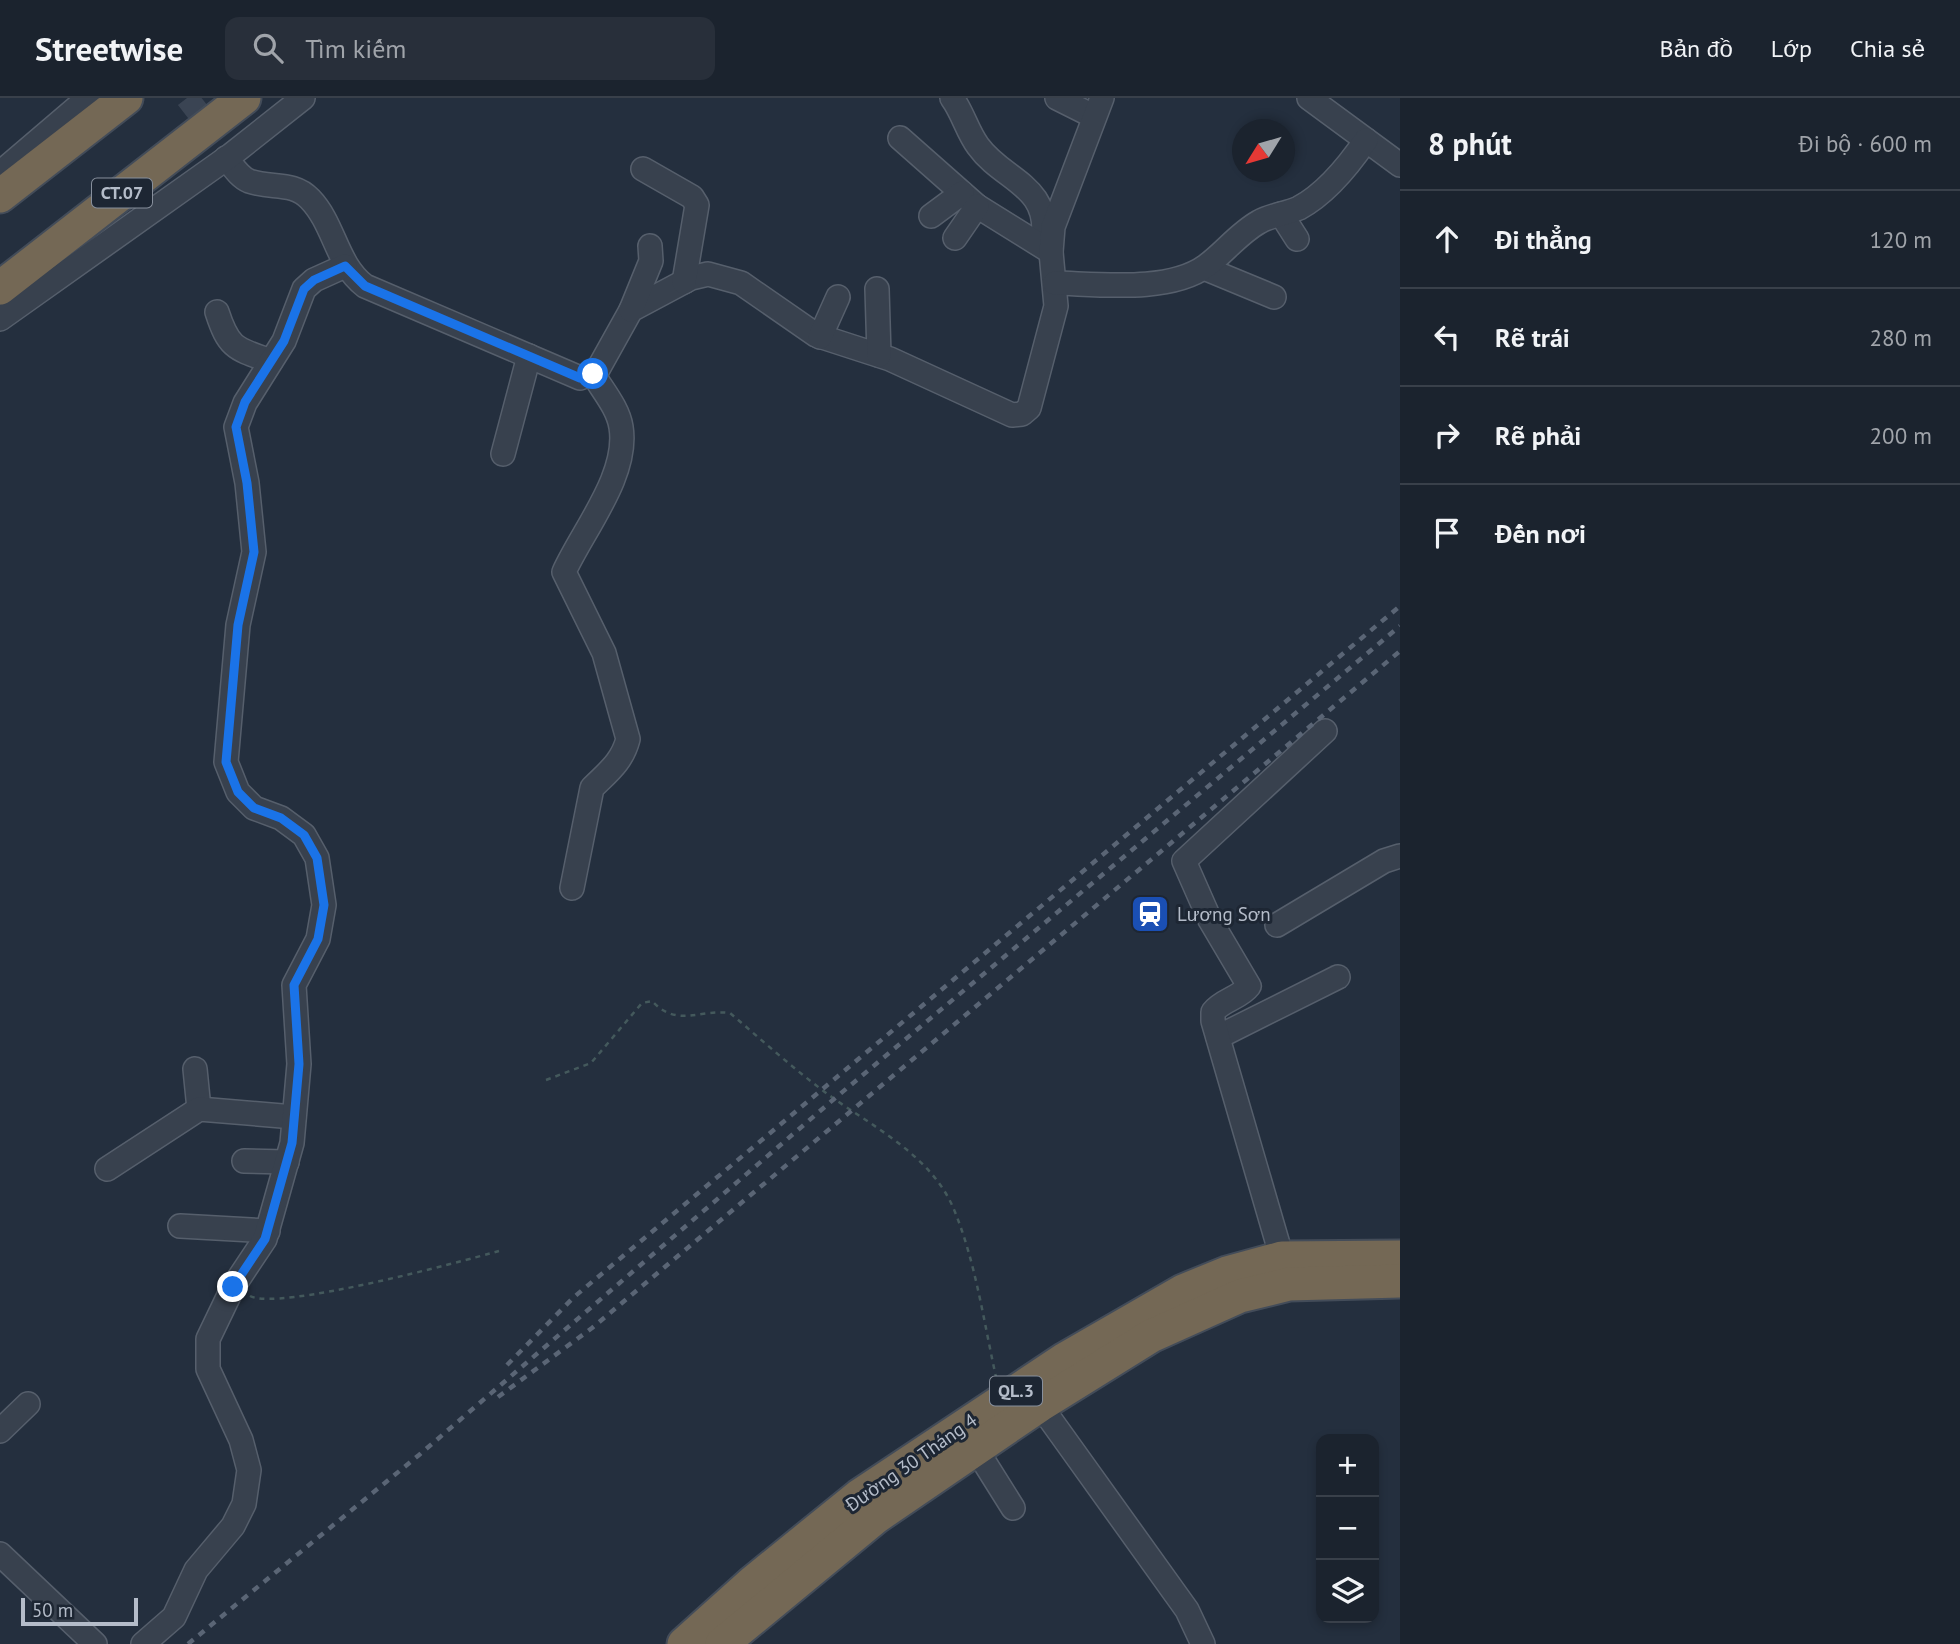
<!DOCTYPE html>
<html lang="vi">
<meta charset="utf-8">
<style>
:root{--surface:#1b232e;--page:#282f3a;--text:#f1f3f6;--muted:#a0a4aa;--line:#39404a}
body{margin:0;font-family:"PT Sans",sans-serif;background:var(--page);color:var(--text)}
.controls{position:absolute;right:21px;bottom:21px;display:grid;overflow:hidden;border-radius:14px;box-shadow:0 4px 10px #0003}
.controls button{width:63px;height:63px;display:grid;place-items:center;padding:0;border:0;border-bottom:2px solid var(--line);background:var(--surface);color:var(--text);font:35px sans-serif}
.compass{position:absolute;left:1232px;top:21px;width:63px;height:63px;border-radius:50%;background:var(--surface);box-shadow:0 4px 10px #0003;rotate:233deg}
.scale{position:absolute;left:21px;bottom:18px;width:117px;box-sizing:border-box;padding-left:7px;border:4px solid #b4bcc9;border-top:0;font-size:19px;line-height:24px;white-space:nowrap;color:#b4bcc9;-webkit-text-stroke:5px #1d2633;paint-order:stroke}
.stop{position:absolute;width:21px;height:21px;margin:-16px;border:5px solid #1a73e8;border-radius:50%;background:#fff}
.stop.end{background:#1a73e8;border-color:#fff;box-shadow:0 2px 7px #0008}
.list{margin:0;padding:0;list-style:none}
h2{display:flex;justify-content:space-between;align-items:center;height:91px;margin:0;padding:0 28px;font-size:30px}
h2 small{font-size:23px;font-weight:400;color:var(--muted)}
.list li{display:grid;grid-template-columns:46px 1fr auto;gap:21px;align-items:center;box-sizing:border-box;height:98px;padding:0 28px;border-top:2px solid var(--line)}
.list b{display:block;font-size:26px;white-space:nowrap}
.list em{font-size:23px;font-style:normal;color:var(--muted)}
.icon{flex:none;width:38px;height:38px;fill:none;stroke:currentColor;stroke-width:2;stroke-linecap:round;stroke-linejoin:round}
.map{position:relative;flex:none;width:1400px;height:1546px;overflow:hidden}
header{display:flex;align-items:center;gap:42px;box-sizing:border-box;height:98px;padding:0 35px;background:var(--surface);border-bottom:2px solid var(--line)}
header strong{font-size:33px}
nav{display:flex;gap:38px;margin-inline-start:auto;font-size:24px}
.search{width:490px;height:63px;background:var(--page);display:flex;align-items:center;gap:18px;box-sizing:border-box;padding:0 24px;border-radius:14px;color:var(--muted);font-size:26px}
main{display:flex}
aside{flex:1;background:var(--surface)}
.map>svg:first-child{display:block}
</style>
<header>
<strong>Streetwise</strong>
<div class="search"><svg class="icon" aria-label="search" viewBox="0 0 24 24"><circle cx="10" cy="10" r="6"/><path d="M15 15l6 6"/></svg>Tìm kiếm</div>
<nav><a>Bản đồ</a><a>Lớp</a><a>Chia sẻ</a></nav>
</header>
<main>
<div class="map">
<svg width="1400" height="1546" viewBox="0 0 1400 1546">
<rect width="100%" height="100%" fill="#242f3e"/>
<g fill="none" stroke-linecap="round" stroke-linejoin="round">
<path stroke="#3a4453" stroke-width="23" stroke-dasharray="23 11" stroke-linecap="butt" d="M 187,0 L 219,41"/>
<g stroke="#565f6c" stroke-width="26">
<g id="minor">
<path d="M 952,0 C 963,15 967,33 978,48 C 1003,83 1051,87 1043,142"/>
<path d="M 1057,0 L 1093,18"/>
<path d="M 1309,0 L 1400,67"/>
<path d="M 900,40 L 977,108 L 1051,154"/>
<path d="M 226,60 C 233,68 239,79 249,83 C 271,91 293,83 310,101 C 335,127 336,166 365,188 L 580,280 L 597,273 L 631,212 L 691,180 L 708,176 L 741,185 L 816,237 L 890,261 L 1012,317 L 1022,316 L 1029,310 L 1056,208 L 1051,154 L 1053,129 L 1102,0"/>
<path d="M 643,71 L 692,99 L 697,107 L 684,184"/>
<path d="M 0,75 L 88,0"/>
<path d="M 1281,116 L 1297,141"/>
<path d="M 931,118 L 962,95"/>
<path d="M 955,140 L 977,108"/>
<path d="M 1204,170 L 1274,199"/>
<path d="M 1055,185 C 1098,186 1169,195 1206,168 C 1224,155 1239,135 1259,124 C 1271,117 1286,116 1299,110 C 1327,95 1349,67 1366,42"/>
<path d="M 877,191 L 879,257"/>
<path d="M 631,212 L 651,163 L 650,148"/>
<path d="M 217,214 C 229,251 236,251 271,263"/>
<path d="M 0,221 L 231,57 L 303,0"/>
<path d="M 820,239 L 838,199"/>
<path d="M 503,356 L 529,258"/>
<path d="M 572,790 L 592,690 C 608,674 622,664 628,641 L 604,555 L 564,474 C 583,432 629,377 621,329 C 618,310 603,293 593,276"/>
<path d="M 1277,827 L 1384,763 L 1400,758"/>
<path d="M 1218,939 L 1338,879"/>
<path d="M 195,971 L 199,1011"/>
<path d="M 244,1063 L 287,1064"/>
<path d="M 107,1071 L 199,1011 L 294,1019"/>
<path d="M 180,1128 L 268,1133"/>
<path d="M 1282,1160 L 1213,923 L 1213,914 C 1222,902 1240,900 1249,888 L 1210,822 L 1184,763 L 1325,633"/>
<path d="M 1040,1307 L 1187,1512 L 1203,1546"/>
<path d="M 0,1333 L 28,1306"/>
<path d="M 976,1351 L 1013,1410"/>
<path d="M 0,1456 L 95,1546"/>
<path d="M 143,1546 L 174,1519 L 196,1472 L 233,1428 L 244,1406 L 249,1372 L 241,1342 L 208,1271 L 208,1241 L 233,1189 L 265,1141 L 292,1045 L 299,966 L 294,887 L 318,841 L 324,807 L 317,760 L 304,737 L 281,720 L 254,710 L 238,694 L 226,664 L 238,527 L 254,454 L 247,385 L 236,329 L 245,305 L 284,243 L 304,191 L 314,182 L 345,168"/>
</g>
</g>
<g stroke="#434c59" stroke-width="37">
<g id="highway">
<path d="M 0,98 L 126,0"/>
<path d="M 0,190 L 244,0"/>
<path d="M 684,1546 L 753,1484 L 859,1398 L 1065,1261 L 1183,1193 L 1227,1175 L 1282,1160 L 1400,1159"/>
<path d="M 722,1546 L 876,1419 L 1040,1307 L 1151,1238 L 1240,1198 L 1289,1186 L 1400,1183"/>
</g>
</g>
<g stroke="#44595c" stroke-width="2.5" stroke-dasharray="5 5" stroke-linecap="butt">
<path d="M 546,982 L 591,965 L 642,905 L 652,903 C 677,930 699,911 730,915 C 764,944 797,974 833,1000 C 877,1031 934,1060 955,1114 C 976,1166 984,1225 996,1279"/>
<path d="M 250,1198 C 279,1213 459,1164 499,1153"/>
</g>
<use href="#minor" stroke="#38414e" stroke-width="23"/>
<use href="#highway" stroke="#746855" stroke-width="33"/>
<g stroke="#5a6575" stroke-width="4.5" stroke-dasharray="7 7" stroke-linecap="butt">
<path d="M 507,1267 L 574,1199 L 1400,508"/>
<path d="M 498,1299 L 592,1230 L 1400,553"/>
<path d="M 188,1546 L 419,1357 L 834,1001 L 1400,528"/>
</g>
</g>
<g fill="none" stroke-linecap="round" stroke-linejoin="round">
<path stroke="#1a73e8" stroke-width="9" d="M 233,1189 L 265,1141 L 292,1045 L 299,966 L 294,887 L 318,841 L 324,807 L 317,760 L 304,737 L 281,720 L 254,710 L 238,694 L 226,664 L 238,527 L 254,454 L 247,385 L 236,329 L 245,304 L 284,243 L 304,191 L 314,182 L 345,168 L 365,188 L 580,280 L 593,276"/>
</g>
<defs>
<g id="station-square" transform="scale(2.0125)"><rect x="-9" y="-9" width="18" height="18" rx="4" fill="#1a4fb4" stroke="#1d2633"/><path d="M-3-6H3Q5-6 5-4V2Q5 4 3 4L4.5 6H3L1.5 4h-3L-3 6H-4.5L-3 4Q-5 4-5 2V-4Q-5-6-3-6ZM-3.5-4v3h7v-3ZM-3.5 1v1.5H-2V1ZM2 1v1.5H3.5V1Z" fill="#fff"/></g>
</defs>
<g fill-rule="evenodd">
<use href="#station-square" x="1150" y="816"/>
</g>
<g text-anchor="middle" stroke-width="6" stroke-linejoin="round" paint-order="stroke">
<g fill="#1d2633" stroke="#878f9c" stroke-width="2">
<rect x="92" y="80.5" width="60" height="29" rx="5"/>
<rect x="990" y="1278.5" width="52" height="29" rx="5"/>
</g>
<g font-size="18" font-weight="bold" fill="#b4bcc9">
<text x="122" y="101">CT.07</text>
<text x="1016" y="1299">QL.3</text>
</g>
<g font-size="19" fill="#b4bcc9" stroke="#1d2633" text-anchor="start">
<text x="1177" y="823">Lương Sơn</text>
</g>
<g font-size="19" fill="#b4bcc9" stroke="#1d2633">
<text transform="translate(911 1364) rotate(-35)" y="7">Đường 30 Tháng 4</text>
</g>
</g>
</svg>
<div class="controls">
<button>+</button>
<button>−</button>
<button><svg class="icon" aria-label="layers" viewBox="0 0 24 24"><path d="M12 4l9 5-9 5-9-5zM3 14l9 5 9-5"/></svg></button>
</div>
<svg class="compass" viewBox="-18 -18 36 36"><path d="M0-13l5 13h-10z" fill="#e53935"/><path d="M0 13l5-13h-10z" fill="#a0a4aa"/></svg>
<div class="scale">50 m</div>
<div class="stop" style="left:593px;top:276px"></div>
<div class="stop end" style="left:233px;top:1189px"></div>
</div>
<aside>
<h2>8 phút<small>Đi bộ · 600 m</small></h2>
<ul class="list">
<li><svg class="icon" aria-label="ahead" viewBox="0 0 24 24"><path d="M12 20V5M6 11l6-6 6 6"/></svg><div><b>Đi thẳng</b></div><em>120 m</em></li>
<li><svg class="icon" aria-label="left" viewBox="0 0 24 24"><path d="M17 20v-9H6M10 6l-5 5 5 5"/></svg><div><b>Rẽ trái</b></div><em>280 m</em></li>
<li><svg class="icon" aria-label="right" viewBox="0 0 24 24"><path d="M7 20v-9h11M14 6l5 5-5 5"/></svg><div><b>Rẽ phải</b></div><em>200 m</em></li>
<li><svg class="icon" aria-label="arrive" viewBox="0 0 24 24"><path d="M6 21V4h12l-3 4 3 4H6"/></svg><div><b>Đến nơi</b></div></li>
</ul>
</aside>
</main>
